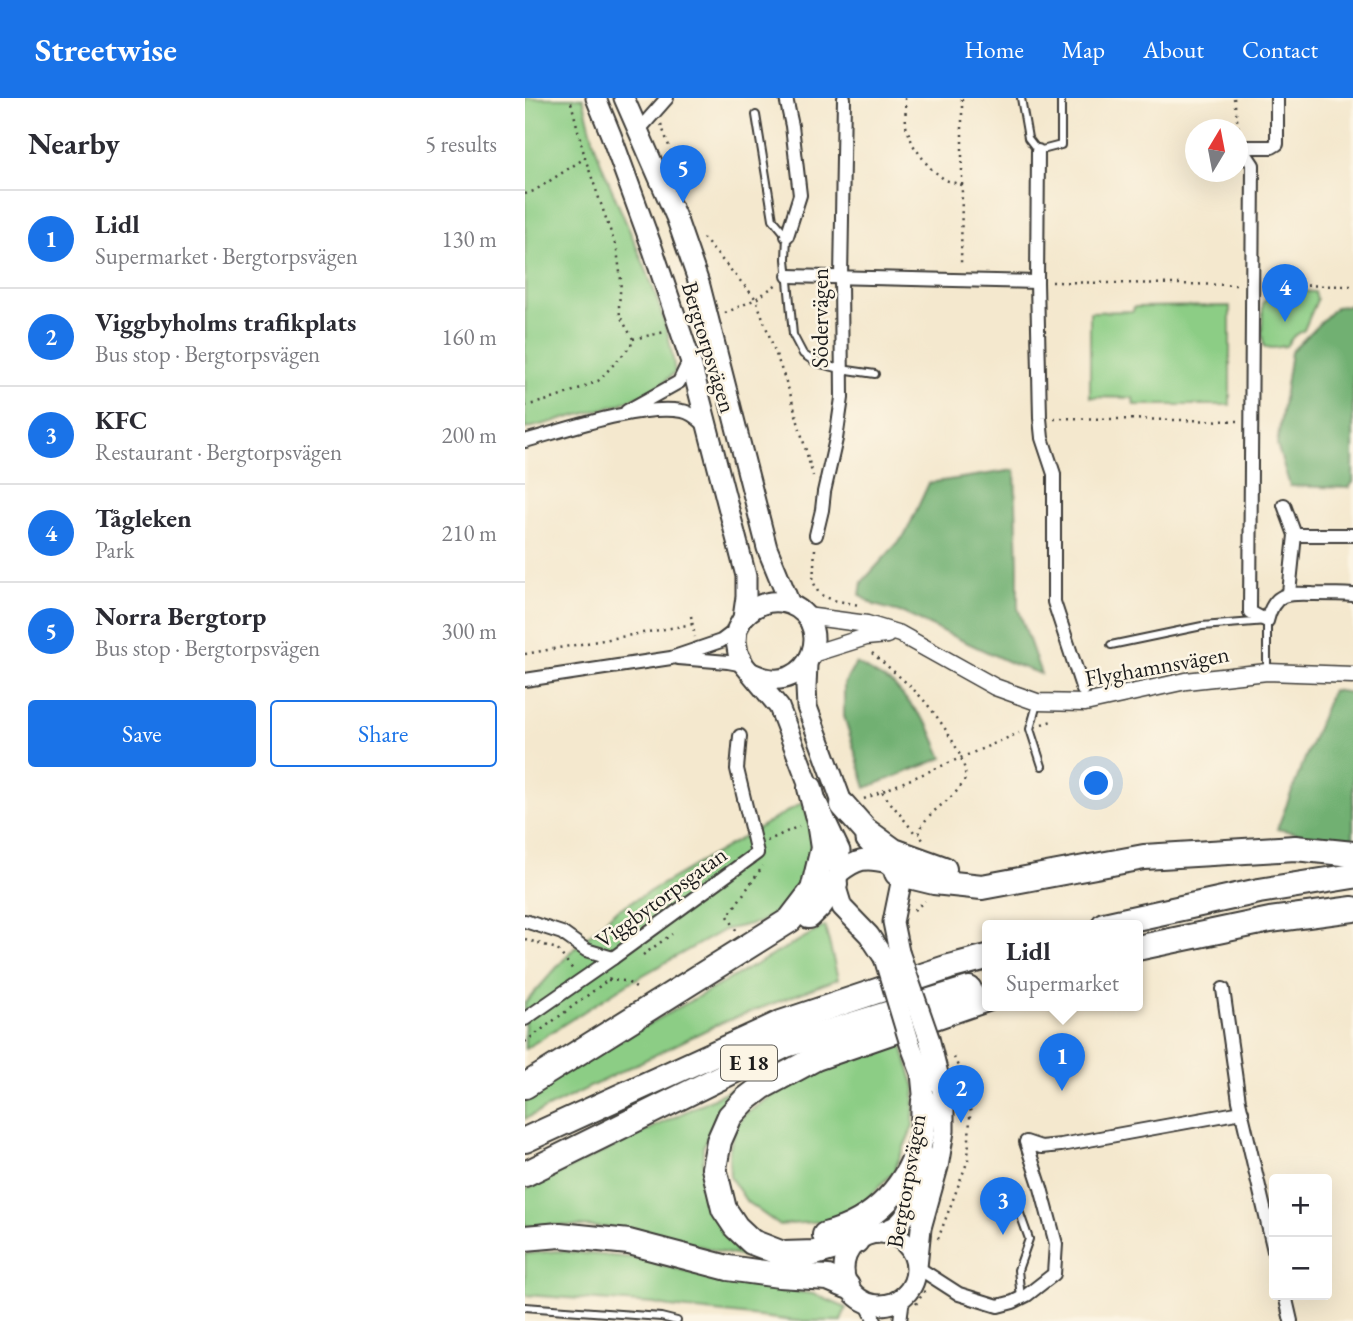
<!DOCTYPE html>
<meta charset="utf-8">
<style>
:root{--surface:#fff;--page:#f2f2f3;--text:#2b2b33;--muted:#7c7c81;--line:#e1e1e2;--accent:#1a73e8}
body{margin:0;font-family:"EB Garamond",serif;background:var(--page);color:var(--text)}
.controls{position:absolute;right:21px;bottom:21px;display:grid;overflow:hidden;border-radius:7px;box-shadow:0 7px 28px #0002}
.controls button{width:63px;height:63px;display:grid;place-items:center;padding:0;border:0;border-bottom:2px solid var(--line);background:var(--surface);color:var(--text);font:35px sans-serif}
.compass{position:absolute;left:660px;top:21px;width:63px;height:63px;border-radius:50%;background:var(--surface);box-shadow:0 7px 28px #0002;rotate:10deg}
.you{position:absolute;left:572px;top:686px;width:24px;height:24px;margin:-18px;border:5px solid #fff;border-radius:50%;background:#1a73e8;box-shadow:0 0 0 10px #1a73e833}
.badge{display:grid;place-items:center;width:46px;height:46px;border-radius:50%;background:var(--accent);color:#fff;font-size:23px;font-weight:700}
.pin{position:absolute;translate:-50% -58px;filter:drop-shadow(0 2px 4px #0008)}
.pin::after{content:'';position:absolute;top:37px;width:24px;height:21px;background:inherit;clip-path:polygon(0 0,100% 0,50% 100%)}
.popup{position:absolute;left:457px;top:822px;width:161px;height:91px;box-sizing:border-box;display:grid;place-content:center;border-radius:7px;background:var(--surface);filter:drop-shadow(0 2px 5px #0005);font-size:23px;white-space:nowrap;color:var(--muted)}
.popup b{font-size:26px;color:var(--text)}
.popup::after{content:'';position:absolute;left:50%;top:100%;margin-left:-14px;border:14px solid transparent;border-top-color:var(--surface)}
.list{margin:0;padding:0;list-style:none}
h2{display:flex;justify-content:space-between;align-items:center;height:91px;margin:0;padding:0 28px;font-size:30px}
h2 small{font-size:23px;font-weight:400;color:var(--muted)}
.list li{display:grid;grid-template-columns:46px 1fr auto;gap:21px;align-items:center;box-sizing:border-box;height:98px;padding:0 28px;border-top:2px solid var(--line)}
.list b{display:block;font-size:26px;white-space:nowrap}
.list p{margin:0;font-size:23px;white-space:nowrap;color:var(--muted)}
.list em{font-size:23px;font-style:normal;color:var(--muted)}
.actions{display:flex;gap:14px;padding:21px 28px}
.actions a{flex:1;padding:16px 0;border:2px solid var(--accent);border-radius:7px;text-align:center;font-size:24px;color:var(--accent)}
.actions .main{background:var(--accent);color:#fff}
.map{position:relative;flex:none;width:828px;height:1223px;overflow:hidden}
header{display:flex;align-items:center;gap:42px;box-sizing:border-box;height:98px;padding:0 35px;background:var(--accent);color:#fff}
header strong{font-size:33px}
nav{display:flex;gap:38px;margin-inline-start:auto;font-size:24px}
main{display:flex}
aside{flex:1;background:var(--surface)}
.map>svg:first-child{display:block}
</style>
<header>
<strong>Streetwise</strong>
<nav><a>Home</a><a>Map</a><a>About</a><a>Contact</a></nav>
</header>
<main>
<aside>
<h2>Nearby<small>5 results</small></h2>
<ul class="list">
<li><span class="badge">1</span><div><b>Lidl</b><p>Supermarket · Bergtorpsvägen</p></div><em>130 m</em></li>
<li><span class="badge">2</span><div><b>Viggbyholms trafikplats</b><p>Bus stop · Bergtorpsvägen</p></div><em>160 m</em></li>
<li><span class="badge">3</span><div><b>KFC</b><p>Restaurant · Bergtorpsvägen</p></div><em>200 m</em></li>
<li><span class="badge">4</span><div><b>Tågleken</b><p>Park</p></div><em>210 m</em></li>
<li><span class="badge">5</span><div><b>Norra Bergtorp</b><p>Bus stop · Bergtorpsvägen</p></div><em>300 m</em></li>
</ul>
<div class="actions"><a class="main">Save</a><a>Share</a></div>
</aside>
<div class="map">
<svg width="828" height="1223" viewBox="0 0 828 1223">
<rect width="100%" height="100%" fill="#fcf5e5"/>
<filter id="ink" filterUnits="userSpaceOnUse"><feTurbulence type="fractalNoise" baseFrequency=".0143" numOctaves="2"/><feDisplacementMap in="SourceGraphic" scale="14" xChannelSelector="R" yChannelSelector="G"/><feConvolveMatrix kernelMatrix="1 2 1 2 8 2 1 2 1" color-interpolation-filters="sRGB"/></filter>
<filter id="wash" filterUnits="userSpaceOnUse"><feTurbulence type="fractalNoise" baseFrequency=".00686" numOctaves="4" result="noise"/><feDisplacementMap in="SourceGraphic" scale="28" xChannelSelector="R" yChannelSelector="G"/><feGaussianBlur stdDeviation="1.57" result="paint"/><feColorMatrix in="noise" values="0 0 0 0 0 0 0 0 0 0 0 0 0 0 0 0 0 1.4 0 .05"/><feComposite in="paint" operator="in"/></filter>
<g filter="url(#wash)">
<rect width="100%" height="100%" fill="#f4e8ce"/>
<g fill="#8ccd85" stroke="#547450" stroke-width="2">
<path d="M 0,0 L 58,0 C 64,22 68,46 77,67 C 103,135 141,201 150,274 L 134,289 L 93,307 L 0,331 Z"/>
<path d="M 749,192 L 790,194 L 792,202 L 779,232 L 768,239 L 761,248 L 748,250 L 739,249 L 737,236 L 738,205 Z"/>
<path d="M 705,208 L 705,307 L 609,307 L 608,300 L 565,299 L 565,214 L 608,213 L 609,209 Z"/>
<path d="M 277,705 L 287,728 L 288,755 L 280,785 L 258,812 L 235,824 L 199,832 L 102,886 L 0,951 L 0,905 L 43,857 L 89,814 Z"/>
<path d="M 300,828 L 313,881 L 191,927 L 0,1021 L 0,995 Z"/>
<path d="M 374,938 L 390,989 L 388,1028 L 369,1073 L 332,1112 L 300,1123 L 254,1127 L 222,1104 L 205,1079 L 204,1052 L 212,1027 L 220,1016 L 272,981 Z"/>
<path d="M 254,968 L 187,1029 L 178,1049 L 178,1103 L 209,1143 L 241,1162 L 200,1155 L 111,1131 L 28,1127 L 0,1129 L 0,1092 Z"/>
<path d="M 32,1153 L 110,1160 L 204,1184 L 289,1196 L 321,1210 L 316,1223 L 271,1223 L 145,1209 L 129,1206 L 0,1197 L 0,1156 Z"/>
</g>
<g fill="#71b072" stroke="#466647" stroke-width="2">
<path d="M 828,207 L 828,384 L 824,390 L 765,388 L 752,347 L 766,254 L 811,209 Z"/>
<path d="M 490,372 L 493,467 L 493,510 L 516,576 L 488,566 L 378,515 L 349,507 L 335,497 L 337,484 L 380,437 L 404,385 Z"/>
<path d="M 331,565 L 369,587 L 404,628 L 418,660 L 341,690 L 319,618 L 319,586 Z"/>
<path d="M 807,592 L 828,595 L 828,740 L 781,737 L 752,731 Z"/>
</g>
</g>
<g filter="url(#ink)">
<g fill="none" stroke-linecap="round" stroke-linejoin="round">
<g stroke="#3c3b37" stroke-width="10">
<g id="service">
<path d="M 496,0 L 503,40 L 513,53 L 536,47 L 536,0"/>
<path d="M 231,17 L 248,121 L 262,138 L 261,161 L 268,237 L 278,256 L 291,265 L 316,271 L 350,276"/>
<path d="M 586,547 L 677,528 L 742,523 L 742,573"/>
<path d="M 512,606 L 505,631 L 517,668"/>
<path d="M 488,1096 L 504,1141 L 493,1172 L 496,1200"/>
<path d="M 0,1209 L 136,1219 L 152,1223"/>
</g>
</g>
<g stroke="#3c3b37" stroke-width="16">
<g id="minor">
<path d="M 261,0 L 267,28 L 275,97 L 262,138"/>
<path d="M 752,0 L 752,46 L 747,49 L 716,49 L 728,67 L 725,514 L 742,523 C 749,494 762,495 788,496 C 802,496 815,496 828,497"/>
<path d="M 113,33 L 142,0"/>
<path d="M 513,53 L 512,184 L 515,320 L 517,340 L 529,376 L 529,504 L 558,592"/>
<path d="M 263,178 L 512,184"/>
<path d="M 102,313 L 154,284 L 165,261"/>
<path d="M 0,343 C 43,331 114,306 157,313 C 166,314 173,321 180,327"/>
<path d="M 759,407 L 770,437 L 764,495"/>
<path d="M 291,437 L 297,412 L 299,394 L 311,341 L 317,300 L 316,180 L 319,0"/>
<path d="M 770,437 L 828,437"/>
<path d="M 153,560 L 203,564 L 219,567"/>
<path d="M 0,582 L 146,560 L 196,543 L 212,531"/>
<path d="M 0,823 L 37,835 L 61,852 L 88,860"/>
<path d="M 698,891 L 714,1003 L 749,1153"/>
<path d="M 0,921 L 88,860 L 232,755 L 212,671 L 215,638"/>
<path d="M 392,1169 L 434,1196 L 473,1208 L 488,1204 L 502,1197 L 529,1176 L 531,1146 L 516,1090 L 501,1044 L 516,1049 L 536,1047 L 717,1014"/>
<path d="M 760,1197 L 766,1223"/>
<path d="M 341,1205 L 350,1223"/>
<path d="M 375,1223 L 378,1200"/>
</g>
</g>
<g stroke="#3c3b37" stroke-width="19">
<g id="tertiary">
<path d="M 281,518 L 342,526 L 375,536 L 470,589 L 512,604 L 560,605 L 661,583 L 742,574 L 828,577"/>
<path d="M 287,556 L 341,539 L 362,537"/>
</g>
</g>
<g stroke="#3c3b37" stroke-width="23">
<g id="secondary">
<path d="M 71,0 L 86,37 L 128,152 L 165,261 L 221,478 L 221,499 L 218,520 L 212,531 L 211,543 L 213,555 L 219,567 L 254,609 L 285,690 L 315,753 L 314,775 L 310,786 L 317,809 L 344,837 L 359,860"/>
<path d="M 99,0 L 151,119 L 175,188 L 242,450 L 265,506"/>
<path d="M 218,520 C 228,509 240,502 256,504 C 315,515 288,605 227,575"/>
<path d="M 282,566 L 281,589 L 282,609 L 318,707 L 324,718"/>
<path d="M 341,742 L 372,775 L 376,785 L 368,824 L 374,854"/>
<path d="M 314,775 C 332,761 340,759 363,765"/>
<path d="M 385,946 L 396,975 L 400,1016"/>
<circle cx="355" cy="1171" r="36"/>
<path d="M 352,1135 C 359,1133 367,1131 373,1126 C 389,1114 394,1076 399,1057"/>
<path d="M 392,1169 L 396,1130 L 413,1069 L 419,1033 L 419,1000 L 404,940"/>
</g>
</g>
<g stroke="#3c3b37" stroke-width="28">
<g id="motorway">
<path d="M 318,707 L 340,732 L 369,753 L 419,771"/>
<path d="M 372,775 L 409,784 L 457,789 L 619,759 L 770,750 L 828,756"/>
<path d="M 284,818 L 295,807 L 310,786"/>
<path d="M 579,827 L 734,793 L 828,778"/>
<path d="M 612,850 L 745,822 L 828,811"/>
<path d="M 0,988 L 265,822 L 288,792 L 298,750 L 294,724 L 285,690"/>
<path d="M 0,1042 L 256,925 L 424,869 L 462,859"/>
<path d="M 0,1076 L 261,947 L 444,891"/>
<path d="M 300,1137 C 350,1125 386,1086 397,1036 C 399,1025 398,1013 399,1003"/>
<path d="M 0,1140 L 35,1137 L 104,1144 L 203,1170 L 254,1177 L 303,1180 L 322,1188"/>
<path d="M 331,1143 L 290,1155 L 258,1156 L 227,1144 L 211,1129 L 199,1111 L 189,1070 L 194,1043 L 205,1018 L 220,1002 L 237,989 L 291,960 L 462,901"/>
</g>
</g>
<g stroke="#3c3b37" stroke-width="2.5" stroke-dasharray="2 5" stroke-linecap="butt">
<path d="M 380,0 L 381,28 L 388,47 L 404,69 L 420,82 L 437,87 L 436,169"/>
<path d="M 709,0 L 714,35"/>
<path d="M 136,26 L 160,92"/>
<path d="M 437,87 L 437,0"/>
<path d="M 0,96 L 9,93 L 60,60"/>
<path d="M 178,140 L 231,201 L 265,295 L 288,378"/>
<path d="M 527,184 L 713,187"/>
<path d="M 740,187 L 828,188"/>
<path d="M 200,215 L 231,201 L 252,186"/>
<path d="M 108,241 L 140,234"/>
<path d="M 0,308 L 31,300 L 73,283 L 106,248 L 108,241 L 95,218 L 94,208 L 96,182 L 92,152 L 60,60 L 45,0"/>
<path d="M 529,320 L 714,323"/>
<path d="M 290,451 L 288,483 L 294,496 L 308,502 L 334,507 L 336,509"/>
<path d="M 166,518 L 170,539"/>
<path d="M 347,555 C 362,568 378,581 392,595 C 406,608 448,665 439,683 C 428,704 399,713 394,736 L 398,742"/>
<path d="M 0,556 L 168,526"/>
<path d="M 517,626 L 530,622"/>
<path d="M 357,694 L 389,734 L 394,736"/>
<path d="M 339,701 L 494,635"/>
<path d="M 242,743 L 274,728"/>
<path d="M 389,812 L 400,803"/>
<path d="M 211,832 L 203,818 L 238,768"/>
<path d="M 0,841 L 32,851 L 49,873"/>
<path d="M 118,857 L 147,836"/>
<path d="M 83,882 L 101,883 L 111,890"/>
<path d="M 0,944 L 87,879"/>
<path d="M 413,1141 L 443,1062 L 446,998 L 428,957"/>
<path d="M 391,1206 L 401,1191"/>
</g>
<use href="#service" stroke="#fff" stroke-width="6"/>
<use href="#minor" stroke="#fff" stroke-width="12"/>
<use href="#tertiary" stroke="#fff" stroke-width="16"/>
<use href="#secondary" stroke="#fff" stroke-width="19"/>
<use href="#motorway" stroke="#fff" stroke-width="24"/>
<g stroke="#3c3b37" stroke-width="23" stroke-linecap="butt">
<g id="secondary-bridge">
<path d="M 374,854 L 404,940"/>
<path d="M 359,860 L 385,946"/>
</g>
</g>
<use href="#secondary-bridge" stroke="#fff" stroke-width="19"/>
</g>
</g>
<g text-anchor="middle" stroke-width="5" stroke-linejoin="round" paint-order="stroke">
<rect fill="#fcf5e5" stroke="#5f5d58" stroke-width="2" x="196" y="947.5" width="56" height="35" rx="5"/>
<g font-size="21" font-weight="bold" fill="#1c1c1c">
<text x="224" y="972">E 18</text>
</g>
<g font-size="23" fill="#1c1c1c" stroke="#fcf5e5">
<text transform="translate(295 220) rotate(-90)" y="8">Södervägen</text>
<text transform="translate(184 249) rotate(73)" y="8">Bergtorpsvägen</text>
<text transform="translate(632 568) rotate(-10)" y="8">Flyghamnsvägen</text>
<text transform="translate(136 799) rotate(-36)" y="8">Viggbytorpsgatan</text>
<text transform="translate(381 1083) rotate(-80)" y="8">Bergtorpsvägen</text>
</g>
</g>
</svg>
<div class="controls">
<button>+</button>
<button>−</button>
</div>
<svg class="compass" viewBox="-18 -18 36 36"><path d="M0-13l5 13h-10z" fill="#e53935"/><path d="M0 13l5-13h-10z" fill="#7c7c81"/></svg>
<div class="you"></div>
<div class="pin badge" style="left:537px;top:993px">1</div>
<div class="popup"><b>Lidl</b>Supermarket</div>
<div class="pin badge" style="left:436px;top:1025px">2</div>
<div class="pin badge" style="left:478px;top:1137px">3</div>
<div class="pin badge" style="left:760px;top:224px">4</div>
<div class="pin badge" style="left:158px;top:105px">5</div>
</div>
</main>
